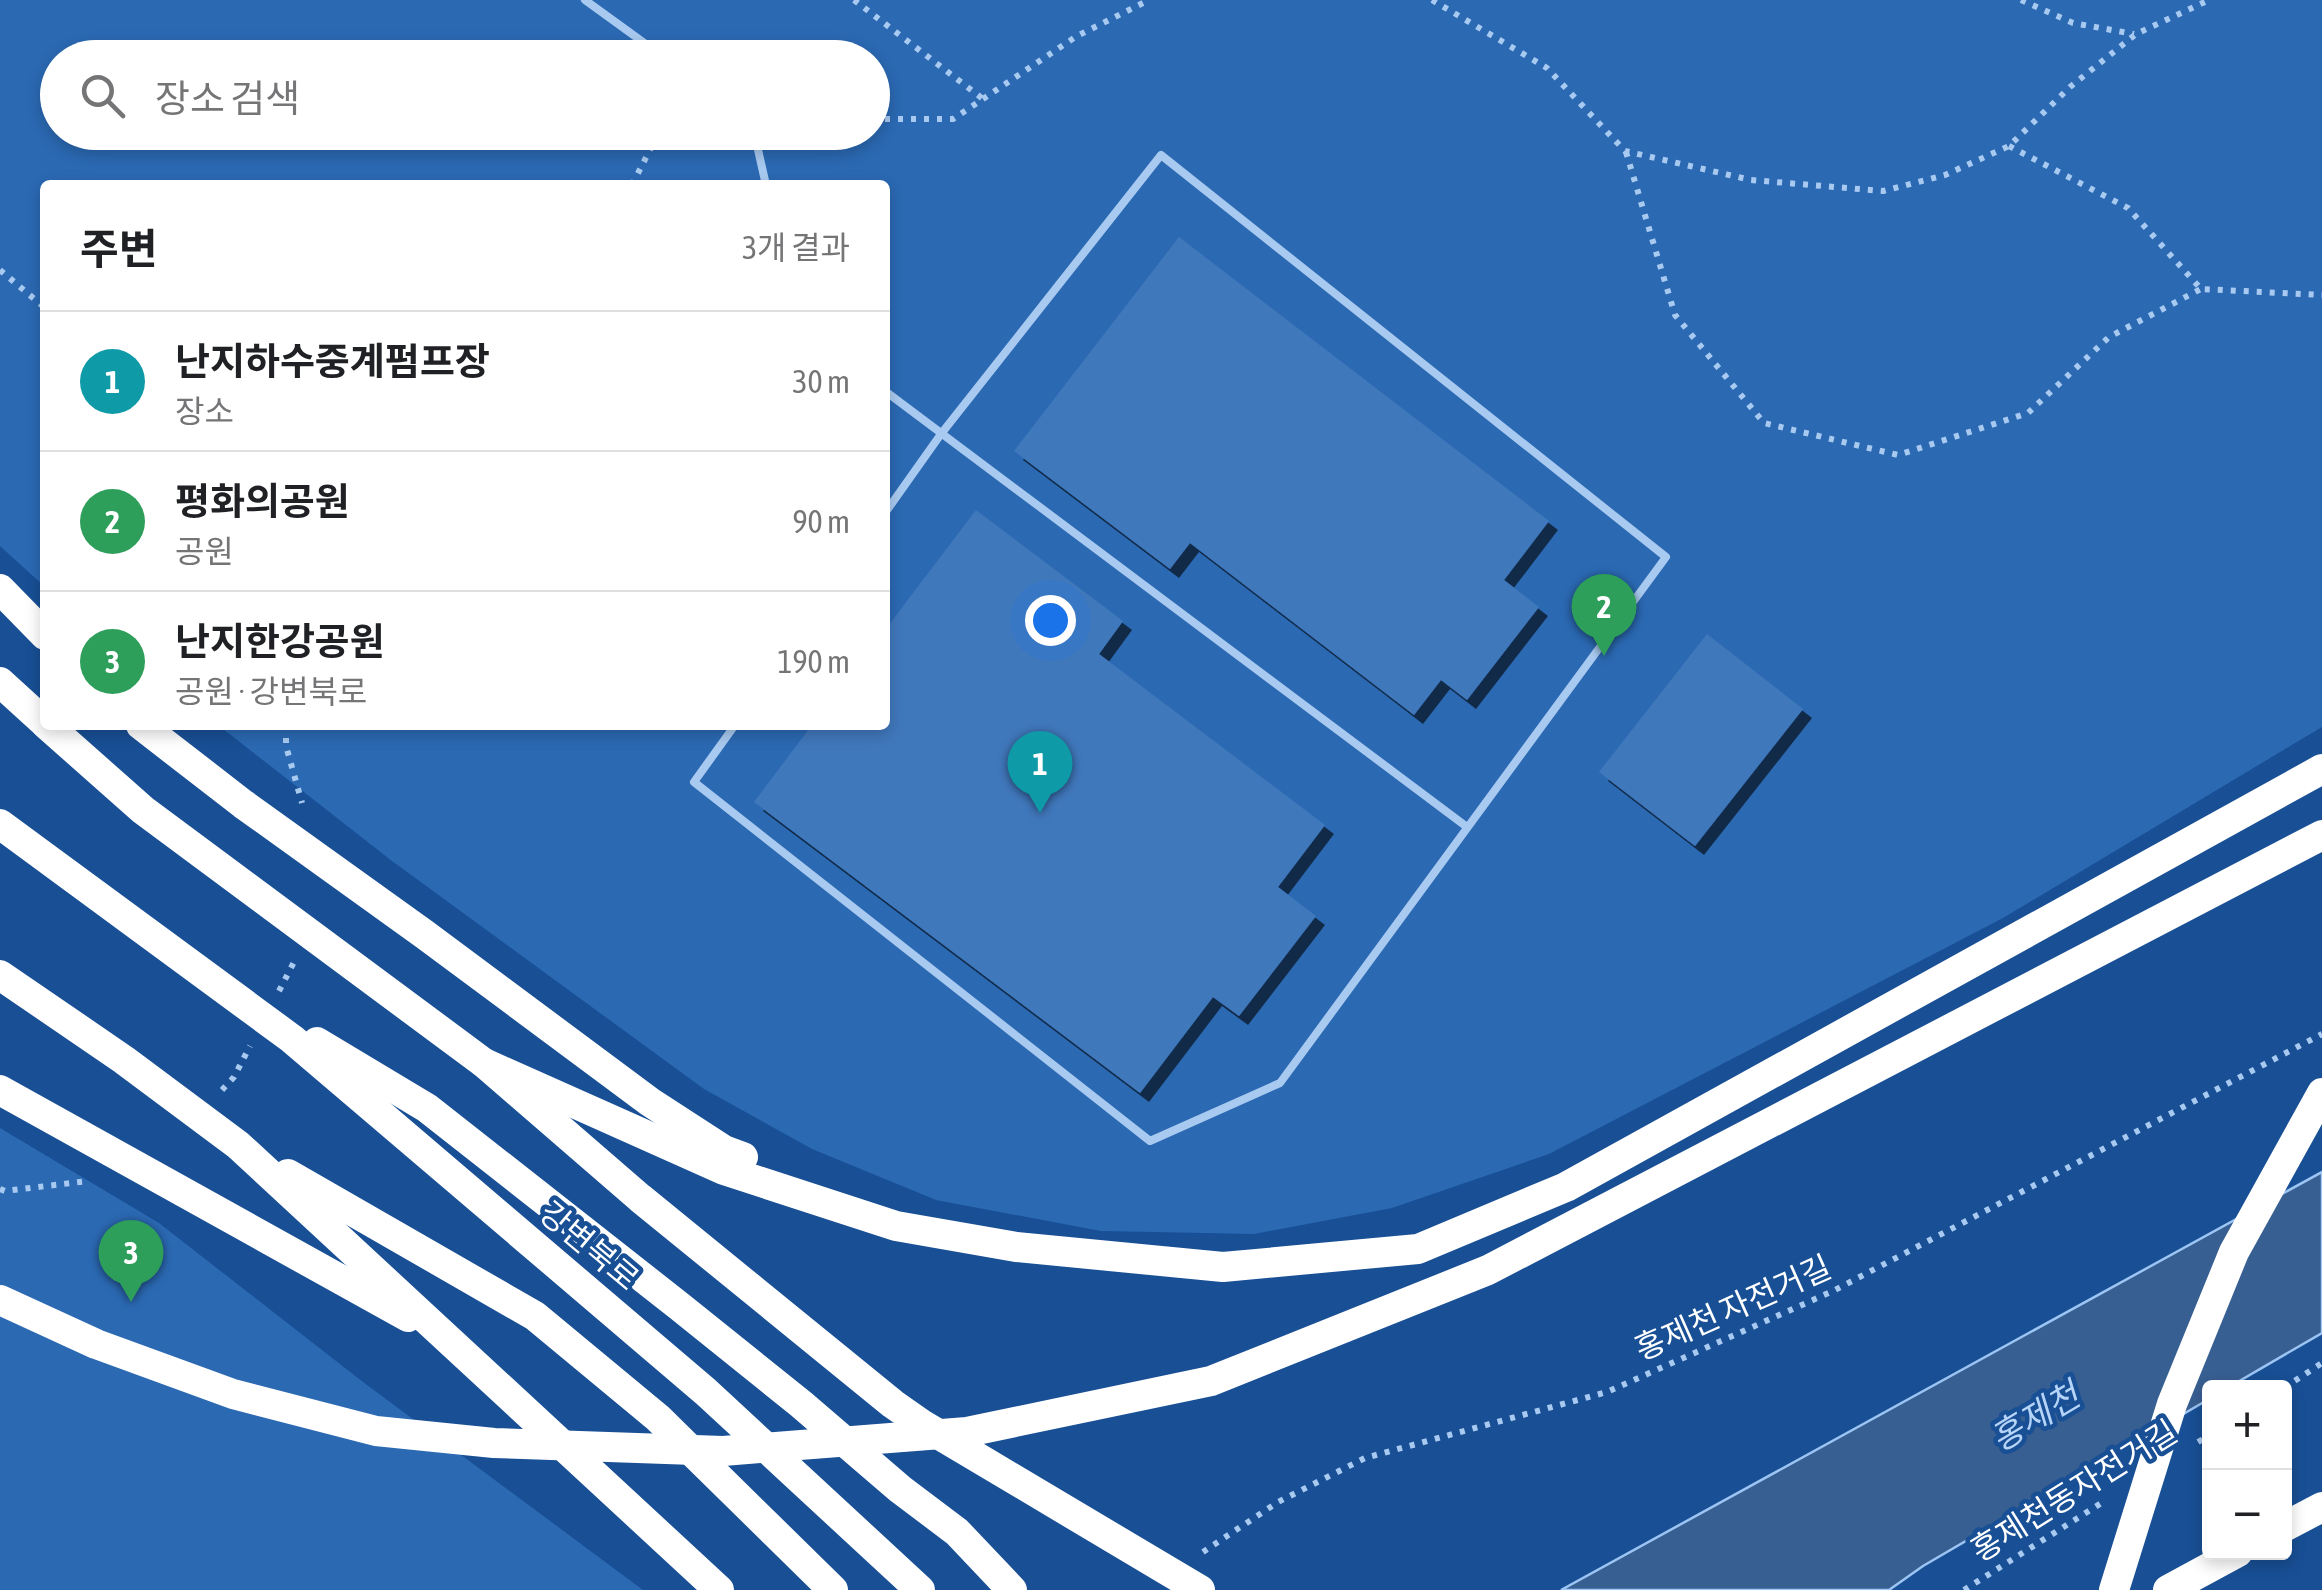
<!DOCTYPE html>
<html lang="ko">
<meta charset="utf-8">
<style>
:root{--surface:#fff;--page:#f2f2f2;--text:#202124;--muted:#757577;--line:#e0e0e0;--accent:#b45309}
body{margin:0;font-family:"Asap Condensed","Noto Sans KR",sans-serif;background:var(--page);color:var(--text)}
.controls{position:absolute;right:30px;bottom:30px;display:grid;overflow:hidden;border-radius:10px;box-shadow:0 5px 15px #0003}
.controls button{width:90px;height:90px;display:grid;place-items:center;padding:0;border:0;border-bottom:2px solid var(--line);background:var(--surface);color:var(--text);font:50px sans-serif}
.you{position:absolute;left:1050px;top:620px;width:35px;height:35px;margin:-25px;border:8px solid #fff;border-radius:50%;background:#1a73e8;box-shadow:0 0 0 15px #1a73e833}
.badge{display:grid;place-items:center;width:65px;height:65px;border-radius:50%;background:var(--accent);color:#fff;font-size:32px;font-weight:700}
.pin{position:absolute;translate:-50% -82px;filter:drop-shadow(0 2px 5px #0008)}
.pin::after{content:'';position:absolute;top:52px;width:35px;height:30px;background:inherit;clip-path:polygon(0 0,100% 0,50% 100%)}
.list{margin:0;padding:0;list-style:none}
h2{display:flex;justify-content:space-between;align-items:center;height:130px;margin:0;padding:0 40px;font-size:42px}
h2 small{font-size:32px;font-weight:400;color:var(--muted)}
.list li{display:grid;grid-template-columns:65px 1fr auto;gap:30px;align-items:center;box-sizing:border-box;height:140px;padding:0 40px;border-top:2px solid var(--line)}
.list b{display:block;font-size:38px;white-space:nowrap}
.list p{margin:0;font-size:32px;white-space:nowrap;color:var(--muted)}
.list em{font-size:32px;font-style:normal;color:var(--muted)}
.icon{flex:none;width:55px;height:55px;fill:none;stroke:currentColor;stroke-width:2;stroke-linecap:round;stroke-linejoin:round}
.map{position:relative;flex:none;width:2322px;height:1590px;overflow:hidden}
.search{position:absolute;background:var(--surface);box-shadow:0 5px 15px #0003;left:40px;top:40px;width:850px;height:110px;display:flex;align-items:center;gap:25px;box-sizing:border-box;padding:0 35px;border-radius:55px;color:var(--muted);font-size:38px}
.panel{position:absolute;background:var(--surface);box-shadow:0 5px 15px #0003;left:40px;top:180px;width:850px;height:550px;border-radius:10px}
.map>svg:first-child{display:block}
</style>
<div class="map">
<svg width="2322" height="1590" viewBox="0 0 2322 1590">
<defs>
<filter id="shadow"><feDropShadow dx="9" dy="9" stdDeviation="0" flood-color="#0009"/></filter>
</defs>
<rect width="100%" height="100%" fill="#184f95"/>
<g fill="#2b69b3" fill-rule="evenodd">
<path d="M 0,0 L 2322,0 L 2322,727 L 2003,918 L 1549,1154 L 1392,1208 L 1254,1234 L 1101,1231 L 936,1200 L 812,1149 L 704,1089 L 392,861 L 218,725 L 885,725 L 885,185 L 45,185 L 45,587 L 0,546 ZM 58,58 L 872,58 L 872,132 L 58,132 Z"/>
<path d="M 0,1128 L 159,1223 L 363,1382 L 643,1590 L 0,1590 Z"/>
</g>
<path fill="#385f92" stroke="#9cc5f3" stroke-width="2.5" d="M 2322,1172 L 2322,1333 L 2229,1387 L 2210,1388 L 2209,1399 L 1923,1566 L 1889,1590 L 1561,1590 Z"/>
<g fill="#4178bc" filter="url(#shadow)">
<path d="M 1179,237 L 1549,521 L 1504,580 L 1539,607 L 1467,700 L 1441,680 L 1414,715 L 1190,543 L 1170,569 L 1014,451 Z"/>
<path d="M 976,510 L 1123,621 L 1099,654 L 1325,825 L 1278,887 L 1316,916 L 1239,1016 L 1213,997 L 1140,1093 L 754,802 L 812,725 L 885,725 L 885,630 Z"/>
<path d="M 1707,634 L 1803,709 L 1695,846 L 1599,772 Z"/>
</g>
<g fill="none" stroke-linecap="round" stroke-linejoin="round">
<g stroke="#a9caf0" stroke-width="6" stroke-dasharray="5 8" stroke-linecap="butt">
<path d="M 854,0 L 983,99"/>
<path d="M 1432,0 L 1547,68 L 1625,151 L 1751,180 L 1883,191 L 1945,175 L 2009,146 L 2070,87 L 2136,34 L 2209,0"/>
<path d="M 2021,0 L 2073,23 L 2134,34"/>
<path d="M 872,119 L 953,119 L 1077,36 L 1149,0"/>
<path d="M 2009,146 L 2128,208 L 2201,289 L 2322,295"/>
<path d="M 1626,152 L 1675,315 L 1764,423 L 1898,455 L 2028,413 L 2109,337 L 2201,289"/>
<path d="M 632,185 L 659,132"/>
<path d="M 0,270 L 45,308"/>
<path d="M 286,725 L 286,746 L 302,803"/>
<path d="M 279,991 L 294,962"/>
<path d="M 222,1090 L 234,1077 L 250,1046"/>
<path d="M 0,1189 L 5,1191 L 88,1181"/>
<path d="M 2284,1388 L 2322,1363"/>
<path d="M 2198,1442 L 2210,1435"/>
<path d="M 1203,1552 L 1278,1502 L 1365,1458 L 1607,1392 L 1833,1291 L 2322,1034"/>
<path d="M 1964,1590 L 2103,1502"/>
</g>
<g stroke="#a9caf0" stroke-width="8">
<path d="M 585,0 L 665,58"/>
<path d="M 754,132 L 766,185"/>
<path d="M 885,391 L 1467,827"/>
<path d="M 735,725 L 694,782 L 1150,1141 L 1280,1083 L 1666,557 L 1161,155 L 941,434 L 885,513"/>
</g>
<g stroke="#fff" stroke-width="30">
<path d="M 0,589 L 45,635"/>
<path d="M 0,682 L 45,723"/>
<path d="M 47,725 L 143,810 L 484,1063 L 640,1198 L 893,1404 L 923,1425 L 1200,1590"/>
<path d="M 141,725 L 243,804 L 424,934 L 650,1102 L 724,1150 L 743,1157"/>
<path d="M 0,824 L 292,1039 L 706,1392 L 920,1590"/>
<path d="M 0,975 L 124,1060 L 238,1145 L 719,1590"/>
<path d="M 317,1042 L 427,1108 L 679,1306 L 801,1404 L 900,1489 L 957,1532 L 1012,1590"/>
<path d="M 484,1063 L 724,1170 L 896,1226 L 1016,1247 L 1223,1267 L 1418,1249 L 1566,1187 L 2322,769"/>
<path d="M 0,1090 L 408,1317"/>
<path d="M 288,1174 L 535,1316 L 658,1418 L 833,1590"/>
<path d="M 0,1300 L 96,1344 L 233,1394 L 376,1431 L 494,1443 L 723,1451 L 967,1432 L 1211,1381 L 1488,1270 L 2322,835"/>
<path d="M 2284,1527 L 2322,1507"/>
<path d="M 2114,1590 L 2172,1404 L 2234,1252 L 2322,1093"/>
<path d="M 2168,1590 L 2238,1552"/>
</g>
</g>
<g text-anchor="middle" stroke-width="9" stroke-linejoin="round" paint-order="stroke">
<g font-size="32" fill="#fff" stroke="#184f95">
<text transform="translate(589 1246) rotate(40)" y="11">강변북로</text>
<text transform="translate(1733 1308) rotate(-24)" y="11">홍제천 자전거길</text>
<text transform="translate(2074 1491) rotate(-32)" y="11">홍제천동자전거길</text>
</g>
<g font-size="35" font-style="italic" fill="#b5d4f7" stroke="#184f95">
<text transform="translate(2035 1417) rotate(-31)" y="12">홍제천</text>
</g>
</g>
</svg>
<div class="controls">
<button>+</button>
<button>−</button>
</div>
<div class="you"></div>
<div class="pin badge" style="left:1040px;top:813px;background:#0f9aa8">1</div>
<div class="pin badge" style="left:1604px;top:656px;background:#2e9e5b">2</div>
<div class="pin badge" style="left:131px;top:1302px;background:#2e9e5b">3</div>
<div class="search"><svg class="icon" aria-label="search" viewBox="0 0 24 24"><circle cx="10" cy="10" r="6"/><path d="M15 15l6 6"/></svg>장소 검색</div>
<section class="panel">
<h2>주변<small>3개 결과</small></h2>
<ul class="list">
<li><span class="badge" style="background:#0f9aa8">1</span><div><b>난지하수중계펌프장</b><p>장소</p></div><em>30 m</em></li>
<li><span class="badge" style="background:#2e9e5b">2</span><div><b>평화의공원</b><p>공원</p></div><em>90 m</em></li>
<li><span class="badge" style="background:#2e9e5b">3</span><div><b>난지한강공원</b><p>공원 · 강변북로</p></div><em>190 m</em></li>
</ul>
</section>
</div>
